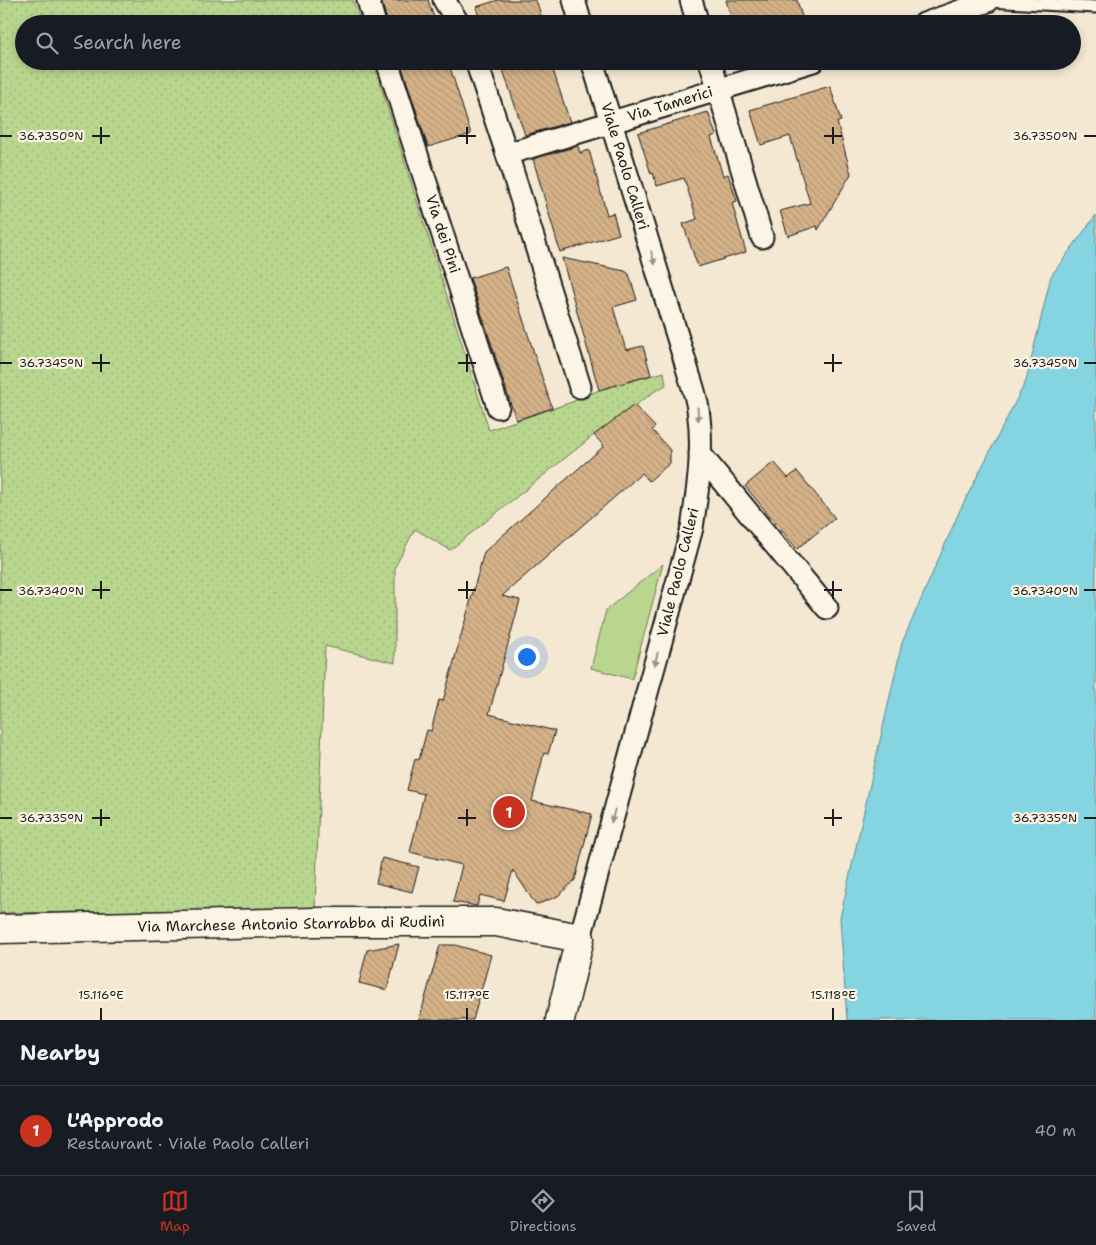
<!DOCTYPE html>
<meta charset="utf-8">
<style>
:root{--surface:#171b24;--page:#20242c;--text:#f1f3f6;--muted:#9ea1a6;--line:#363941;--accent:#c8321e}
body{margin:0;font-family:"Shantell Sans",sans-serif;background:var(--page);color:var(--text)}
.you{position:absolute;left:526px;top:656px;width:18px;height:18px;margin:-12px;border:4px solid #fff;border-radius:50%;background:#1a73e8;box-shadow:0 0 0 8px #1a73e833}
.badge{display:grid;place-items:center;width:32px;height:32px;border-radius:50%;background:var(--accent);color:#fff;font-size:16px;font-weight:700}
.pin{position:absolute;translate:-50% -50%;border:2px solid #fff;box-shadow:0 1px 5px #0006}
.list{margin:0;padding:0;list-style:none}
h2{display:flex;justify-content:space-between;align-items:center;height:65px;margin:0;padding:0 20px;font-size:21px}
h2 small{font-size:16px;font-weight:400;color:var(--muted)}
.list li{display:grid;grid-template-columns:32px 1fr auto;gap:15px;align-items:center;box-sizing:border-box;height:90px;padding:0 20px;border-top:1px solid var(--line)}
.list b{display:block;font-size:19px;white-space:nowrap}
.list p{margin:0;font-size:16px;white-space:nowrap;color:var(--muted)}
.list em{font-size:16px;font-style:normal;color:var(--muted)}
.icon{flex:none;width:28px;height:28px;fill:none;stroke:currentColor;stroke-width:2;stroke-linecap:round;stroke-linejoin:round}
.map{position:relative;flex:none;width:1096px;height:1020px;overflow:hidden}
.search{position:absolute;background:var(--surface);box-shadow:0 2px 8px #0003;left:15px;right:15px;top:15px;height:55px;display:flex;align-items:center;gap:12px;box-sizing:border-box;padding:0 18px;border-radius:28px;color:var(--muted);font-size:19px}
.sheet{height:155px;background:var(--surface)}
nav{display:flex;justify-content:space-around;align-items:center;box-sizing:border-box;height:70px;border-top:1px solid var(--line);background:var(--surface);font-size:14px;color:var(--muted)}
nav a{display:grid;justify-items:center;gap:2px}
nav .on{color:var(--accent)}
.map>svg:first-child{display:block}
</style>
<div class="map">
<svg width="1096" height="1020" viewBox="0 0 1096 1020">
<defs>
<pattern id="grass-dots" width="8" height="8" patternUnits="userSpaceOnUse" patternTransform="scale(1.25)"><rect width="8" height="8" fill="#b9d68e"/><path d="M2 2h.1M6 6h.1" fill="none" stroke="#9eb77a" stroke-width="1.8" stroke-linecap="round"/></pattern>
<pattern id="building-back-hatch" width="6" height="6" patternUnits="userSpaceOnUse" patternTransform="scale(1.25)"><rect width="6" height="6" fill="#d5b288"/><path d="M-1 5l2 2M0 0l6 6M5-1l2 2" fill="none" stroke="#b69875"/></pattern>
</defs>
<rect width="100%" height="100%" fill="#f4e8d2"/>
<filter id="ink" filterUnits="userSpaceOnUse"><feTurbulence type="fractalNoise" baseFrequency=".02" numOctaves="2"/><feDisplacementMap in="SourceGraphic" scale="10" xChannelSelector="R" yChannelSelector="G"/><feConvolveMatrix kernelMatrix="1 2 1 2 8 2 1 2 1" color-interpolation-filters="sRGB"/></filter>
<g filter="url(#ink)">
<path fill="url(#grass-dots)" stroke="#6a7955" d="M 0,0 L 353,0 L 361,24 L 24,24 L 24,61 L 373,61 L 489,430 L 572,402 L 599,390 L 664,372 L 666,385 L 655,391 L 594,435 L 450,550 L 415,529 L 395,567 L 395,663 L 325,646 L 315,909 L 0,913 Z"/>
<path fill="#b9d68e" stroke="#6a7955" d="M 663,564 L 632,679 L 591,668 L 606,610 Z"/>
<path fill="#85d4e1" stroke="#5b8a92" d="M 1096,215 L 1096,1020 L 847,1020 L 840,918 L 902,643 L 960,510 L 1026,381 L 1051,276 Z"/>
<g fill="url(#building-back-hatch)" stroke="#1c1c1c">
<path d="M 381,0 L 428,0 L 436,24 L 388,24 Z"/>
<path d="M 498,0 L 536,0 L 544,24 L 481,24 L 476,7 Z"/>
<path d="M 726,0 L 797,0 L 804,24 L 730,24 L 729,22 L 732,21 Z"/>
<path d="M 400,61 L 448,61 L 471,134 L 428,147 Z"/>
<path d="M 493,61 L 550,61 L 570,122 L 525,135 L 502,67 L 495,69 Z"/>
<path d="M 830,86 L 841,121 L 837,122 L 851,174 L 818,230 L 817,226 L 788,236 L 780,211 L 810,203 L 790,136 L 761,145 L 750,110 Z"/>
<path d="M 708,112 L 716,135 L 711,137 L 723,176 L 728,174 L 737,201 L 732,203 L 746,252 L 698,267 L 683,224 L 697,219 L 684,178 L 657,186 L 653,173 L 651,174 L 638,133 Z"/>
<path d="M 578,146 L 580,153 L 589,150 L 607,215 L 613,213 L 619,234 L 560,252 L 533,159 Z"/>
<path d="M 562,258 L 625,271 L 629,274 L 637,300 L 613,307 L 626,350 L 643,346 L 651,375 L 599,390 Z"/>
<path d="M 506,267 L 552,408 L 516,420 L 470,278 Z"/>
<path d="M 634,405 L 655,427 L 652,430 L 670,450 L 670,463 L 649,481 L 642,473 L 502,596 L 520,600 L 489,714 L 555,731 L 548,754 L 544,753 L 532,801 L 592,814 L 575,880 L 558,896 L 536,905 L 513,870 L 504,901 L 480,895 L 477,906 L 453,902 L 462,865 L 410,852 L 424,794 L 407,790 L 415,759 L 419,760 L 427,730 L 431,731 L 439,700 L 443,701 L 484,552 L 604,446 L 594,435 Z"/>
<path d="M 774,462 L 788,478 L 797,471 L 835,518 L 797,549 L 745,486 Z"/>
<path d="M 382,858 L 419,867 L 412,892 L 376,883 Z"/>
<path d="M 399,944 L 387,990 L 359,983 L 367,950 Z"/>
<path d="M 440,945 L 455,945 L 491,955 L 473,1020 L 419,1020 Z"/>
</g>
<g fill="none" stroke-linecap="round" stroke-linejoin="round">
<g stroke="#1c1c1c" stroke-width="15">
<path id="lane" d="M 988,1 L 1096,7"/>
</g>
<g stroke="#1c1c1c" stroke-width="25">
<g id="street">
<path d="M 368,0 L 375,24"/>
<path d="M 444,0 L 459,24"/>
<path d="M 574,0 L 581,24"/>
<path d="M 691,0 L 698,24"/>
<path d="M 924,24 L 988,1"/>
<path d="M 387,61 L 498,407"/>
<path d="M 476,61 L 507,154 L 813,61"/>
<path d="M 710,61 L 762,237"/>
<path d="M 507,154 L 580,387"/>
<path d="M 700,454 L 827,608"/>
<path d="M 580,938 L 692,528 C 698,489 704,449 698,409 C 696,393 689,377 685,361 L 592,61"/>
</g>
</g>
<g stroke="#1c1c1c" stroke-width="31">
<path id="secondary" d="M 0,929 L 315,922 L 496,922 L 580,938 L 560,1020"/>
</g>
<use href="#lane" stroke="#fcf5e5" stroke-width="11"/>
<use href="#street" stroke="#fcf5e5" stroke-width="21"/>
<use href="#secondary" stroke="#fcf5e5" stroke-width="28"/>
</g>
<defs><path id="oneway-solid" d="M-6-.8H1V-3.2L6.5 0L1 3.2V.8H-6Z" transform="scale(1.25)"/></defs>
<g fill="#97938b">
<use href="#oneway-solid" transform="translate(653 258) rotate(73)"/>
<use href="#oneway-solid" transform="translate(698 414) rotate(86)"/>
<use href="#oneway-solid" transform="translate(656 659) rotate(105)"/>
<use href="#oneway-solid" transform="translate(613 816) rotate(105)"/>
</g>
</g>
<path fill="none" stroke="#1c1c1c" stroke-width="2" d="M 101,127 L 101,144M 467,127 L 467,144M 833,127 L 833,144M 0,136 L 12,136M 92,136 L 110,136M 458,136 L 476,136M 824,136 L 842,136M 1084,136 L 1096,136M 101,354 L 101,372M 467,354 L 467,372M 833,354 L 833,372M 0,363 L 12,363M 92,363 L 110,363M 458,363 L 476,363M 824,363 L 842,363M 1084,363 L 1096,363M 101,581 L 101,599M 467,581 L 467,599M 833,581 L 833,599M 0,590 L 12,590M 92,590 L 110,590M 458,590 L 476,590M 824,590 L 842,590M 1084,590 L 1096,590M 101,809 L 101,826M 467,809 L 467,826M 833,809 L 833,826M 0,818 L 12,818M 92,818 L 110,818M 458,818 L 476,818M 824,818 L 842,818M 1084,818 L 1096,818M 101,1008 L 101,1020M 467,1008 L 467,1020M 833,1008 L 833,1020"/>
<g text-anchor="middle" stroke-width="4.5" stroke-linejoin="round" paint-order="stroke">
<g font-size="15" fill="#1c1c1c" stroke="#fcf5e5">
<text transform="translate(670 104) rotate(-17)" y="5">Via Tamerici</text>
<text transform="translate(625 166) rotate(73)" y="5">Viale Paolo Calleri</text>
<text transform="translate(443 234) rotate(72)" y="5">Via dei Pini</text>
<text transform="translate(678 572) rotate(-76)" y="5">Viale Paolo Calleri</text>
<text transform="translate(291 924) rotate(-1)" y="5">Via Marchese Antonio Starrabba di Rudinì</text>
</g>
</g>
<g font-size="12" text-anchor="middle" fill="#1c1c1c" stroke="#fcf5e5" stroke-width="4.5" stroke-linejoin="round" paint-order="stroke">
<text x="51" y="140">36.7350°N</text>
<text x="1045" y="140">36.7350°N</text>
<text x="51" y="367">36.7345°N</text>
<text x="1045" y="367">36.7345°N</text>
<text x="51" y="595">36.7340°N</text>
<text x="1045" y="595">36.7340°N</text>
<text x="51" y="822">36.7335°N</text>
<text x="1045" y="822">36.7335°N</text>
<text x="101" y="999">15.116°E</text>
<text x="467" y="999">15.117°E</text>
<text x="833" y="999">15.118°E</text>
</g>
</svg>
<div class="you"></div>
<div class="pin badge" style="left:509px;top:812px">1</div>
<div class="search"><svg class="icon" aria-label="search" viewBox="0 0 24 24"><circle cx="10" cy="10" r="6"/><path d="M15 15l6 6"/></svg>Search here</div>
</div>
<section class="sheet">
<h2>Nearby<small></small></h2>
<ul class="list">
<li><span class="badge">1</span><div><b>L'Approdo</b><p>Restaurant · Viale Paolo Calleri</p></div><em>40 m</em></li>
</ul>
</section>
<nav>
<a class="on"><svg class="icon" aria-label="map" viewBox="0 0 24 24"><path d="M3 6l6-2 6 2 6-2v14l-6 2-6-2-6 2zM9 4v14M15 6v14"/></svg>Map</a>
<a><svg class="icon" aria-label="directions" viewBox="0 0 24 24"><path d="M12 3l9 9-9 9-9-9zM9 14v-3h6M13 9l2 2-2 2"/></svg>Directions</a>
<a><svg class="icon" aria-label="saved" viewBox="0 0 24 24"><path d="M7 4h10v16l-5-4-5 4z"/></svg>Saved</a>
</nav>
